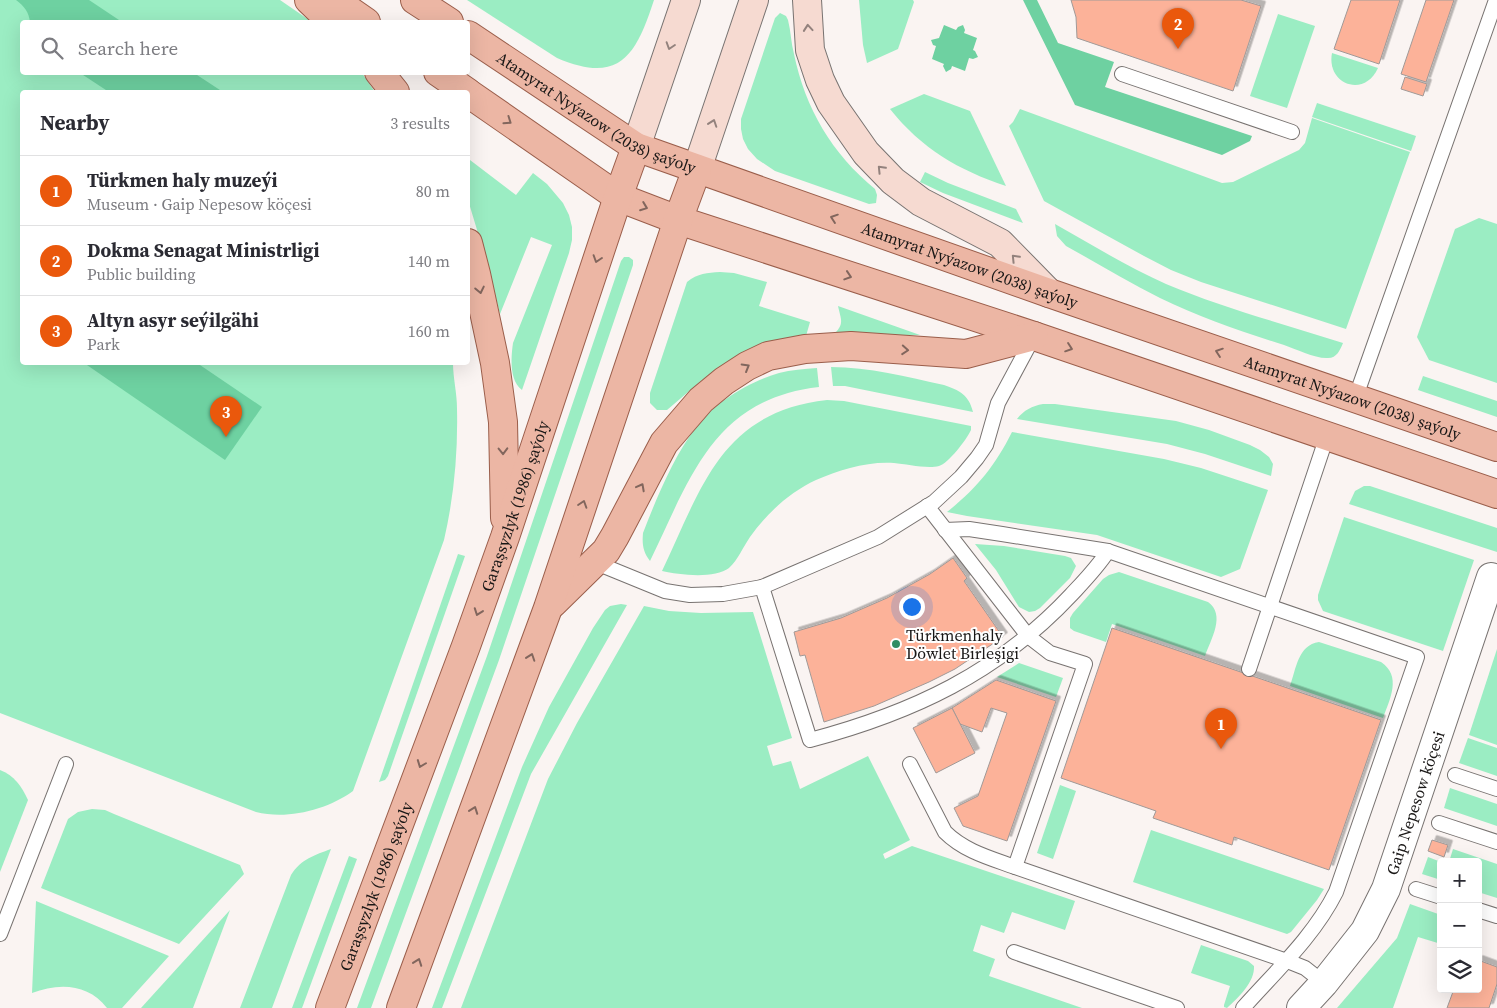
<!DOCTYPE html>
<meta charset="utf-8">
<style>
:root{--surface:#fff;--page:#f7f7f7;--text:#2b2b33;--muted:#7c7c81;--line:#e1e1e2;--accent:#ea580c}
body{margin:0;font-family:"Source Serif 4",serif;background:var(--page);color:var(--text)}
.controls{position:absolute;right:15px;bottom:15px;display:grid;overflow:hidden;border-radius:5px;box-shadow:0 5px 20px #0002}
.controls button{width:45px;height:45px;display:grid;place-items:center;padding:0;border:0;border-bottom:1px solid var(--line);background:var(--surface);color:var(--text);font:25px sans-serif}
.you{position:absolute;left:911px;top:606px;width:18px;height:18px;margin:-12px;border:4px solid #fff;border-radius:50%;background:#1a73e8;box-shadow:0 0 0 8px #1a73e833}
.badge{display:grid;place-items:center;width:32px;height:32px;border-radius:50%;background:var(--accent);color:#fff;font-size:16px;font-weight:700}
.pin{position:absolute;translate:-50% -41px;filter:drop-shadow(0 1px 2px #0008)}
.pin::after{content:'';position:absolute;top:26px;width:18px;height:15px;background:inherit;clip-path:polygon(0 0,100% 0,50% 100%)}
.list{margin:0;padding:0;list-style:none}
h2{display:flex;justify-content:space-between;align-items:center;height:65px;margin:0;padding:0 20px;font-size:21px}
h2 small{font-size:16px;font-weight:400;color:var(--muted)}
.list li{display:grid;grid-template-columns:32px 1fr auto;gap:15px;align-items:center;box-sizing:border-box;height:70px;padding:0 20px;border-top:1px solid var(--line)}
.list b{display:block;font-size:19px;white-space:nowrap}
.list p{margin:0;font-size:16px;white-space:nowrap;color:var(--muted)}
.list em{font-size:16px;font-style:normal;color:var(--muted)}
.icon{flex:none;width:28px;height:28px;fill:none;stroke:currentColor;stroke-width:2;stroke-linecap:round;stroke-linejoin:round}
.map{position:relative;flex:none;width:1497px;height:1008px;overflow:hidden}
.search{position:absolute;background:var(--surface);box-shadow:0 5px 20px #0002;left:20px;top:20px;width:450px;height:55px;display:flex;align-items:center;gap:12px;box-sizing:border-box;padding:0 18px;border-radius:5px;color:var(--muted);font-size:19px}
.panel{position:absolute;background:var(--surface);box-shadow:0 5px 20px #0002;left:20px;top:90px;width:450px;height:275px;border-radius:5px}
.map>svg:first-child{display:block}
</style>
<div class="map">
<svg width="1497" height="1008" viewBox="0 0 1497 1008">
<defs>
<filter id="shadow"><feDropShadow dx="4.5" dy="-4.5" stdDeviation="0" flood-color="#0004"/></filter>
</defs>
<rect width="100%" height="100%" fill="#faf4f2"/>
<g fill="#9bedc3">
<path d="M 0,0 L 280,0 L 312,22 L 22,22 L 22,72 L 362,73 L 375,92 L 22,92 L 22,362 L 453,363 C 453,378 457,393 457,409 C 458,453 454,497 444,540 L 353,791 C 327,810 287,820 256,812 L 0,713 Z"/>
<path d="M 467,0 L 654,0 C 636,55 620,85 557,58 Z"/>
<path d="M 859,0 L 913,0 L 914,2 L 898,49 L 867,63 L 863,45 Z"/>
<path d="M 780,13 L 786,16 L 788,20 C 791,32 791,43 794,54 C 805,108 832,154 875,189 L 877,195 L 876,203 L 869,204 L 775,171 L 757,159 L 748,149 L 743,139 L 741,129 L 741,119 L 775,18 Z"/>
<path d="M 1278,14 L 1315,26 L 1287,108 L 1250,96 Z"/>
<path d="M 1332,53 L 1378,68 C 1365,98 1326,85 1332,53 Z"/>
<path d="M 924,94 L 970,111 L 1006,186 C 958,170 922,149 890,109 Z"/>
<path d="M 1317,103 L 1416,136 L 1411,151 L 1312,117 Z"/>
<path d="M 1020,109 L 1222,183 L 1233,182 L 1299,150 L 1305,143 L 1312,118 L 1410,152 L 1346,329 L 1201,282 L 1171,270 L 1144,256 L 1044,201 L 1009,126 L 1013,122 Z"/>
<path d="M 470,160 L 516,195 L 533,173 L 547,184 L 563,203 L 569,215 L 572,227 L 572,240 L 569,253 L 522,390 C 509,381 511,357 513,343 L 552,245 L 531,237 L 500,314 L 487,263 L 468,200 L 468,164 Z"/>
<path d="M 925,172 L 948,183 L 1016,209 L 1023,223 L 943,193 L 920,182 Z"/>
<path d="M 1479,218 L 1497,224 L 1497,383 L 1429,360 L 1417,337 L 1455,229 Z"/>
<path d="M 1055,224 C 1092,245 1128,267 1166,284 C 1223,308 1284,324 1343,343 C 1340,350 1337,358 1328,358 C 1316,359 1296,349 1284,345 C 1242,332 1199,317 1160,298 C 1128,282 1097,263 1066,246 L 1057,236 Z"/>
<path d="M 624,257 L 629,257 L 633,260 L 633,265 L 499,660 L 371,1008 L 357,1008 L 487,656 L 621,261 Z"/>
<path d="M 720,272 L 734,273 L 767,282 L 759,306 L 810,322 L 806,336 L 732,361 L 701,381 L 667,410 L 657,410 L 650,403 L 650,393 L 687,282 C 698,273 707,273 720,272 Z"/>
<path d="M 838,306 L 920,335 L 833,335 C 845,324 841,320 838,306 Z"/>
<path d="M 831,367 C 869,367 907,377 944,385 C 959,390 969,395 973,412 L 845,386 L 833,386 Z"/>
<path d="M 817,368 L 819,387 C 713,399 690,479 650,561 C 643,552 642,544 643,533 C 657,497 673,458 696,427 C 715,402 749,382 779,373 C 791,370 804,369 817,368 Z"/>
<path d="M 1423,376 L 1497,401 L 1497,417 L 1418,390 Z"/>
<path d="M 827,400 L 844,401 L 971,426 L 971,430 C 967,439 948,464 939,466 C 927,469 906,464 894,463 C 868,461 839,470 816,480 C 790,492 767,513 750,537 C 743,547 738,560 729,568 C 715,579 679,575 662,571 C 702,487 721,412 827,400 Z"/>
<path d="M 1043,404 L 1055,404 L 1176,421 L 1209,430 L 1250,445 L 1260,450 L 1269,457 L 1273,464 L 1271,476 L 1205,454 L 1167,444 L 1017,419 C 1024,410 1032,406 1043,404 Z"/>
<path d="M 1012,432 L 1164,459 L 1201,468 L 1268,490 L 1240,569 L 1221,577 L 1097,535 L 967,516 L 947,512 C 977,488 995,466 1012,432 Z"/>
<path d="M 1364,486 L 1370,486 L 1497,528 L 1497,552 L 1349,504 L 1355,491 Z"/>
<path d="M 1344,517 L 1474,560 L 1443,651 L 1323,611 L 1318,600 L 1318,595 Z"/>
<path d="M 975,544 L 1004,546 L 1065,556 L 1071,558 L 1076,566 L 1070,578 L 1040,608 L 1035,611 L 1029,612 L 1019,607 L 996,570 Z"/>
<path d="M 458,554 L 465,556 L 388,776 L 385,780 L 379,782 Z"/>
<path d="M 1119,572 L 1208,602 C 1226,615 1211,639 1205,656 L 1112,624 L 1106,642 L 1074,631 L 1070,628 L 1070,618 L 1073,613 L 1103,579 L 1109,575 Z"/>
<path d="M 621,604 L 627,605 L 531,774 L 442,1008 L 432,1008 L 522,767 L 549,707 L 593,628 L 605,610 L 610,606 Z"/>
<path d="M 644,606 L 669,611 L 701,613 L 753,612 L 792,738 L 767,746 L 773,766 L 791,761 L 800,789 L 868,756 L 910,840 L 883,854 L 885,859 L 912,846 L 1075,901 L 1065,930 L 1012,912 L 1004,933 L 981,925 L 973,951 L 995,959 L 989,976 L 1082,1008 L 461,1008 L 548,779 L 577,723 Z"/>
<path d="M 1319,642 L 1381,662 C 1402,676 1390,699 1383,718 L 1290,686 C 1296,669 1298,645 1319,642 Z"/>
<path d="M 1497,649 L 1497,745 L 1469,735 Z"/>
<path d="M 1019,663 L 1063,678 L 1056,697 L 997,677 Z"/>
<path d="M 1468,738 L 1497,748 L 1497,776 L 1459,763 Z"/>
<path d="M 0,770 C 14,775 22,787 28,800 L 0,872 Z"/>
<path d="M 1060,785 L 1076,791 L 1053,859 L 1037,853 Z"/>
<path d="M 1450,788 L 1497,804 L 1497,826 L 1444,808 Z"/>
<path d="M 92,809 L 105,810 L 114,814 L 235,863 L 240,865 L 244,874 L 179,944 L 41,888 L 68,819 L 78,812 Z"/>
<path d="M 1151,830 L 1324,889 L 1317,900 L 1291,932 L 1287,934 L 1133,882 Z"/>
<path d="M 331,849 L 272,1008 L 240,1008 L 291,875 C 301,859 315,855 331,849 Z"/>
<path d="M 1453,849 L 1497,864 L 1497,898 L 1478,892 L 1478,862 L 1449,862 Z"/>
<path d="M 349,856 L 357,859 L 302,1008 L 292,1008 Z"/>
<path d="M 1428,857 L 1441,862 L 1441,880 L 1422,874 Z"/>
<path d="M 36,901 L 169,956 L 122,1008 L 107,1008 C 88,983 58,983 32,993 Z"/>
<path d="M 1410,904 L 1441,915 L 1441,944 L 1418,937 L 1393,1008 L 1337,1008 L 1397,938 Z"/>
<path d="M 230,910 L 193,1008 L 141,1008 Z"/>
<path d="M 1201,945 L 1248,961 L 1254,966 C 1255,982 1238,998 1227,1008 L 1224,1007 L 1224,1005 L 1230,986 L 1191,973 Z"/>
</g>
<g fill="#6ed1a1">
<path d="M 16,0 L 89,0 L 122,22 L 30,22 C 29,12 24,6 16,0 Z"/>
<path d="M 1023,0 L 1037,0 L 1058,43 L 1114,62 L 1105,87 L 1252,136 L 1250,141 L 1222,155 L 1075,105 Z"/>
<path d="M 944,25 L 956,30 L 958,27 L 963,25 L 965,30 L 964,33 L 977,38 L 973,50 L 975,51 L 978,57 L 973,59 L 969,58 L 965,71 L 952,66 L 951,69 L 946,72 L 943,66 L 944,64 L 932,59 L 936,46 L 933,45 L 931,40 L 939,38 Z"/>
<path d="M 80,73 L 194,73 L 223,92 L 109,92 Z"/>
<path d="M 84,363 L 197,363 L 262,407 L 225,460 Z"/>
</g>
<g fill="#fcb299" stroke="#a09997" filter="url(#shadow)">
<path d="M 1071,0 L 1241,0 L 1261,6 L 1233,91 L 1077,38 L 1076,17 Z"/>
<path d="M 1351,0 L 1400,0 L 1379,64 L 1334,49 Z"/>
<path d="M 1426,0 L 1454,0 L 1426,82 L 1401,74 Z"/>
<path d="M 1405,77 L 1427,84 L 1423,96 L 1401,89 Z"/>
<path d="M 953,558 L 967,578 L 964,581 L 1003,637 L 955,669 L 929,682 L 874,706 L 824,722 L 805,655 L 800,656 L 794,632 L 841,618 L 887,598 L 930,574 Z"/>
<path d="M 1112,628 L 1381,720 L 1329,870 L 1234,837 L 1232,845 L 1153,818 L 1156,811 L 1061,778 Z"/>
<path d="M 996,680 L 1056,701 L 1007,841 L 963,826 L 954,808 L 978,796 L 1007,713 L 991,708 L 982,732 L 960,724 L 952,708 Z"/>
<path d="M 952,708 L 975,753 L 936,773 L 913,728 Z"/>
<path d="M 1432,840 L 1448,845 L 1444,857 L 1428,851 Z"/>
<path d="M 1478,960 L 1497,967 L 1497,984 L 1489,1008 L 1447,1008 L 1454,989 L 1478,989 Z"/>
</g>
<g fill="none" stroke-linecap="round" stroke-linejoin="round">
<g stroke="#787371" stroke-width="16">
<g id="service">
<path d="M 1122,74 L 1292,132"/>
<path d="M 1355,399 L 1496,0"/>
<path d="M 927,506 L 1028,636 L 1050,653 L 1085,664 L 1015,867 L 1290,962 L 1305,968 L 1324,983"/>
<path d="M 945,530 L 969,529 L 1002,534 L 1108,551 L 1417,657 L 1336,892 C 1314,936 1276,971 1243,1008"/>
<path d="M 594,562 L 665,591 L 690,595 L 723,594 L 762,587 L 878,537 L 934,502 L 961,477 L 977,458 L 986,445 L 998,403 L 1034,336"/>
<path d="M 762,587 L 810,740 C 912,713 998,673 1071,595 C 1084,581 1097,568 1108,551"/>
<path d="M 1249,669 L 1327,436"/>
<path d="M 910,764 L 945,832 C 964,851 990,858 1015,867"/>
<path d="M 1455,775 L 1497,789"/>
<path d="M 1439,823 L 1497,842"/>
<path d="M 1416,889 L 1441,897"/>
<path d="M 1478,910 L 1497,916"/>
<path d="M 0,934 L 66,764"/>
<path d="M 1014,952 L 1177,1008"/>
</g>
</g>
<g stroke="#787371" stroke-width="30">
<g id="minor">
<path id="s1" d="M 1301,1008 L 1324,983 L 1365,931 L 1386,889 L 1491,577"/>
</g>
</g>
<g stroke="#787371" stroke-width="30">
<g id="secondary">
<path d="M 807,0 L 810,50 L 820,80 L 831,103 L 866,153 L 893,181 L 921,202 L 1000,243 L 1049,293"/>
<path d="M 636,147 L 686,0"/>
<path d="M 697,169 L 754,0"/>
</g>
</g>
<g stroke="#9a5e4b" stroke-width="30">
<g id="primary">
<path d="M 309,0 L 332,22"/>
<path d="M 334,0 L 366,22"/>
<path d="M 415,0 L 449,22"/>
<path id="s2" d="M 468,35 L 636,147 L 1049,293 L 1497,447"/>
<path d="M 379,72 L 395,92"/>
<path d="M 438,72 L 467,92"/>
<path d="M 468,93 L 618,197 L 678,220 L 1034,336 L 1497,494"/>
<path d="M 468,243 L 476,274 L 495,363 L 503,422 L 505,518"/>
<path d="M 553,603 L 606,551 L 615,536 L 664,443 L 701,400 L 724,381 L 747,366 L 768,356 L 805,349 L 851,346 L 966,354 L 1034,336"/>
<path id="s3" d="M 330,1008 L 466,646 L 505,537 L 618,197 L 636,147"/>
<path d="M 401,1008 L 548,608 L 678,220 L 697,169"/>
</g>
</g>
<use href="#service" stroke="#fff" stroke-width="14"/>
<use href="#minor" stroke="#fff" stroke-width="28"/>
<use href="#secondary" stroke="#f6dad1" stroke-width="28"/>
<use href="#primary" stroke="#ecb6a4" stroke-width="28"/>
</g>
<defs><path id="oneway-chevron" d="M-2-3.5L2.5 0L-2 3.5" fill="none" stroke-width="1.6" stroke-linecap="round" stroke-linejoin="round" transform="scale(1.25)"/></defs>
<g stroke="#93827d">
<use href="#oneway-chevron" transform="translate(808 28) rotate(-95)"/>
<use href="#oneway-chevron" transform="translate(670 46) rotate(108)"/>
<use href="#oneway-chevron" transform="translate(713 123) rotate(-71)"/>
<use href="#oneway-chevron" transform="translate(881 169) rotate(-134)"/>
<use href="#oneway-chevron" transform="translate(1015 258) rotate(-134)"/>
</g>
<g stroke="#82665d">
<use href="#oneway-chevron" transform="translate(508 121) rotate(35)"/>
<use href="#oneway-chevron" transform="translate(644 207) rotate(21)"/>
<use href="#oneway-chevron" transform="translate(834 218) rotate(-161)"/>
<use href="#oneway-chevron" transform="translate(597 259) rotate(108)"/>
<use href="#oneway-chevron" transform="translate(848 276) rotate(18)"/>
<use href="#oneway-chevron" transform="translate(480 290) rotate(78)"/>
<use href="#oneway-chevron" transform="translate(1069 348) rotate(19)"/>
<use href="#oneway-chevron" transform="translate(905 350) rotate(4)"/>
<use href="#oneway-chevron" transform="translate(1219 352) rotate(-161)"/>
<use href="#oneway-chevron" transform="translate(746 367) rotate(-30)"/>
<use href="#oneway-chevron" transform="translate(503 451) rotate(89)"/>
<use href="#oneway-chevron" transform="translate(641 487) rotate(-62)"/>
<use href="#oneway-chevron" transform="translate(583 504) rotate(-72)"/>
<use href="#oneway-chevron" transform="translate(478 612) rotate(110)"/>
<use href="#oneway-chevron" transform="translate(531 657) rotate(-71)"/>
<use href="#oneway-chevron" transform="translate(421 764) rotate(111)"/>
<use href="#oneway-chevron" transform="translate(474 810) rotate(-70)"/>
<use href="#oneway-chevron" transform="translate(418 962) rotate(-70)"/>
</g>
<circle fill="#308d64" stroke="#fff" stroke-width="2" cx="896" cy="644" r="5"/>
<g text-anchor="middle" stroke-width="4" stroke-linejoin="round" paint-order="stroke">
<g font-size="16" fill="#191716" stroke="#fff">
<text dy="6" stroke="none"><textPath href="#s2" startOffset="151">Atamyrat Nyýazow (2038) şaýoly</textPath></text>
<text dy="6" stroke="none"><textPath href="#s2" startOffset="556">Atamyrat Nyýazow (2038) şaýoly</textPath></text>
<text dy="6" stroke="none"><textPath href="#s2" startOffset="961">Atamyrat Nyýazow (2038) şaýoly</textPath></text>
<text dy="6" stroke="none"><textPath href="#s3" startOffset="535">Garaşsyzlyk (1986) şaýoly</textPath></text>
<text dy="6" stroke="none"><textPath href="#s1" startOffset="238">Gaip Nepesow köçesi</textPath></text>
<text dy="6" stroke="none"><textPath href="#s3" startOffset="130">Garaşsyzlyk (1986) şaýoly</textPath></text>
</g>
<g font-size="16" fill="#191716" stroke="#fff" text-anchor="start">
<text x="906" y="641">Türkmenhaly<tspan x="906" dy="18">Döwlet Birleşigi</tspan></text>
</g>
</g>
</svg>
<div class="controls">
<button>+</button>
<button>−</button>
<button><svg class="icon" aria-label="layers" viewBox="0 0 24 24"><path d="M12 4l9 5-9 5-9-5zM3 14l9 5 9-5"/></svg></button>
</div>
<div class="you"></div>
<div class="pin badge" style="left:1221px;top:749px">1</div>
<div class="pin badge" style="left:1178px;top:49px">2</div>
<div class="pin badge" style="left:226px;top:437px">3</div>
<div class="search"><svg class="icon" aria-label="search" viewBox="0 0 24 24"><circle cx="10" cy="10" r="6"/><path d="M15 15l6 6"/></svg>Search here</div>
<section class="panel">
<h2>Nearby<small>3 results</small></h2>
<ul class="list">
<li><span class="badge">1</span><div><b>Türkmen haly muzeýi</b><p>Museum · Gaip Nepesow köçesi</p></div><em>80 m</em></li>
<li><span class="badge">2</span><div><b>Dokma Senagat Ministrligi</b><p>Public building</p></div><em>140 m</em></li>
<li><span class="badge">3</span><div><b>Altyn asyr seýilgähi</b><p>Park</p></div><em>160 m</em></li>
</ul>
</section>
</div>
